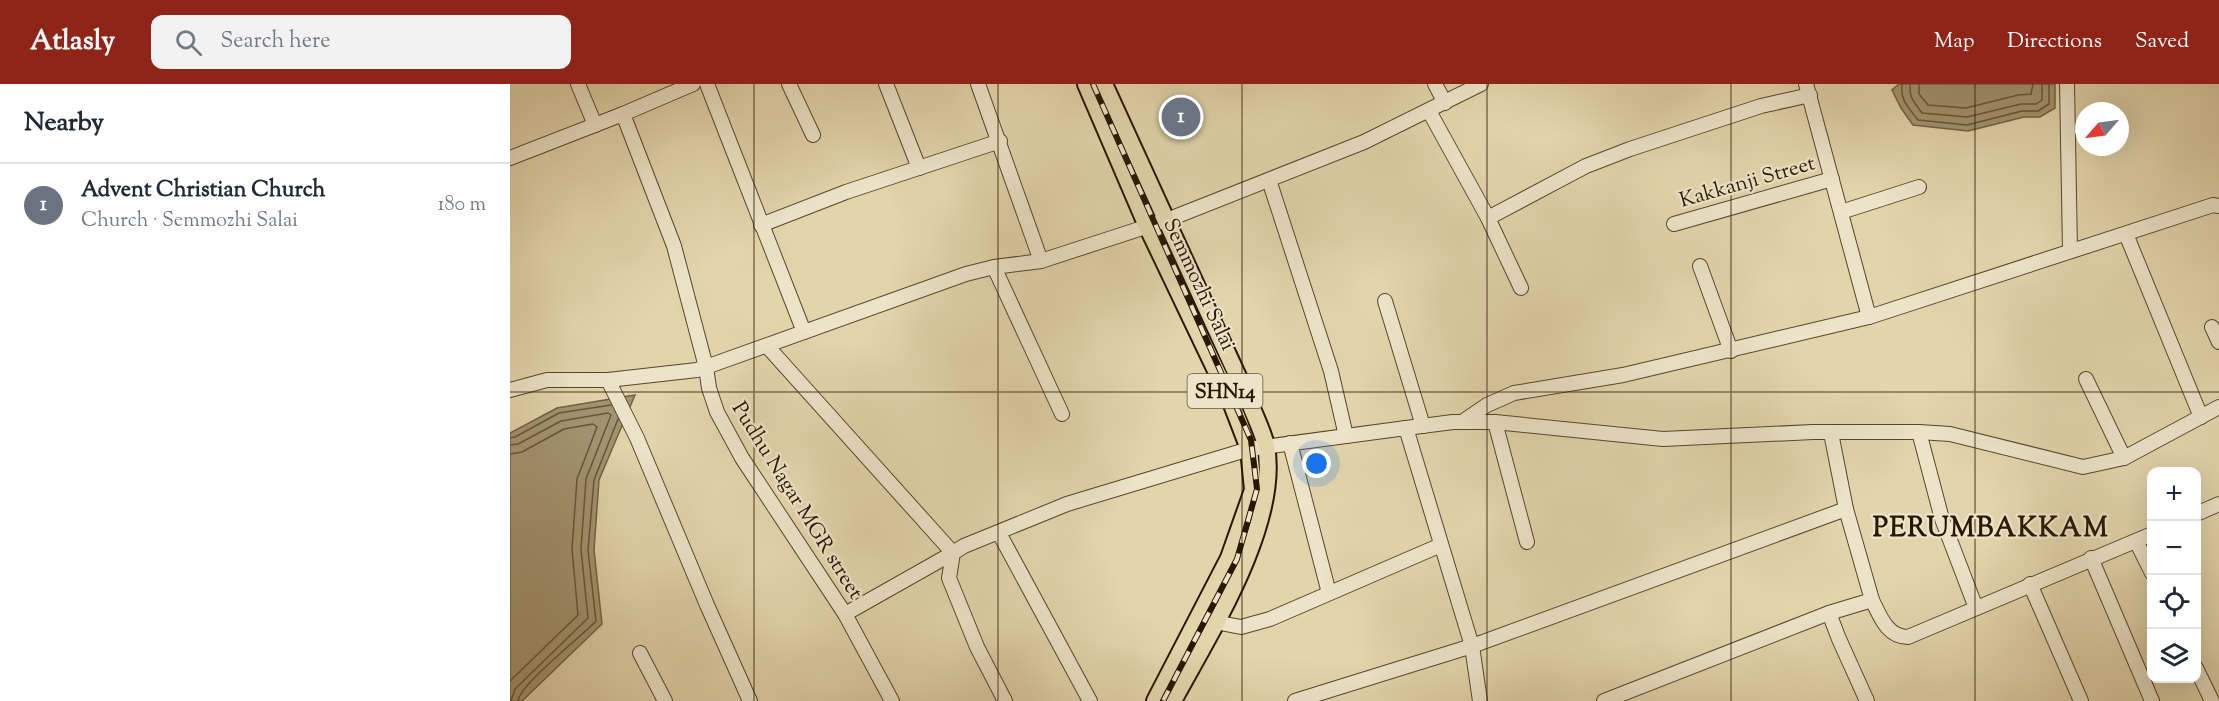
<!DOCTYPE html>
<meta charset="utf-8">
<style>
:root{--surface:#fff;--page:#f2f2f3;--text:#1f2937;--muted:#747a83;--line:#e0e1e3;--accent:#8f2418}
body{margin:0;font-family:"Sorts Mill Goudy",serif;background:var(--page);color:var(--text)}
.controls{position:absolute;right:18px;bottom:18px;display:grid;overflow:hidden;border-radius:12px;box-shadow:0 6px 24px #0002}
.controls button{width:54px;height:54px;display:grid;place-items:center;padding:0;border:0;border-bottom:2px solid var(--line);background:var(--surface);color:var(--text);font:30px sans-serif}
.compass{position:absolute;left:1565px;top:18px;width:54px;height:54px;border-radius:50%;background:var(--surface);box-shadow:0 6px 24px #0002;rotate:242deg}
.you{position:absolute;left:807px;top:380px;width:21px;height:21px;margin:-15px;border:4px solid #fff;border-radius:50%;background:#1a73e8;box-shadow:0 0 0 9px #1a73e833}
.badge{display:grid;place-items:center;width:39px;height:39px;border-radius:50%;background:var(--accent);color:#fff;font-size:20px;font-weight:700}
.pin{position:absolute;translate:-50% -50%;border:3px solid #fff;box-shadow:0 2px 6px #0006}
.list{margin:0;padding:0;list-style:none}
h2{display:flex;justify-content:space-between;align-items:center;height:78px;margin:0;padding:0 24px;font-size:26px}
h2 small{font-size:20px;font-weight:400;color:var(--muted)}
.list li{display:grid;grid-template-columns:39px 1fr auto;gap:18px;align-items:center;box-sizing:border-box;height:84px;padding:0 24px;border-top:2px solid var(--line)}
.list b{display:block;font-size:22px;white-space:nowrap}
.list p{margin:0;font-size:20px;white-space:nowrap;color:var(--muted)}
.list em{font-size:20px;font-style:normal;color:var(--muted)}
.icon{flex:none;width:33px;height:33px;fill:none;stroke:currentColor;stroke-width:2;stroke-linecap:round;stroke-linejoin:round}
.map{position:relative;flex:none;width:1709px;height:617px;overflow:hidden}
header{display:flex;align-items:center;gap:36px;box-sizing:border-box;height:84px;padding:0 30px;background:var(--accent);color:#fff}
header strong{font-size:28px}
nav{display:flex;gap:33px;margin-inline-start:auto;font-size:21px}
.search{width:420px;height:54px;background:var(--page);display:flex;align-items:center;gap:15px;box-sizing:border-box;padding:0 21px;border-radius:12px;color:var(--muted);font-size:22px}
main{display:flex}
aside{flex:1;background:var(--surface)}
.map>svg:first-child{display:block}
</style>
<header>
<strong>Atlasly</strong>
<div class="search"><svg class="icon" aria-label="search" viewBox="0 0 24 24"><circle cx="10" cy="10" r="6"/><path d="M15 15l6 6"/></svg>Search here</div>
<nav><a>Map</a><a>Directions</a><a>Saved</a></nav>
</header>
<main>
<aside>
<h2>Nearby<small></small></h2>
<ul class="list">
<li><span class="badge" style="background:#6b7280">1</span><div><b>Advent Christian Church</b><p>Church · Semmozhi Salai</p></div><em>180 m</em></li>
</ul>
</aside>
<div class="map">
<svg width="1709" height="617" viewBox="0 0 1709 617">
<rect width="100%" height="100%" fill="#e2d4ab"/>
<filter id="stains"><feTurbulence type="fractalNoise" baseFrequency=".00333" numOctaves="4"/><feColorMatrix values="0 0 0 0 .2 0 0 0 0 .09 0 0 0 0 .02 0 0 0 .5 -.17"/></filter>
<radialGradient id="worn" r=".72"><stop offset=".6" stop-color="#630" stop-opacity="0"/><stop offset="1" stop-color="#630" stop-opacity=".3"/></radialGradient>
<g fill="#a39471" stroke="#726244" stroke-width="1.5">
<path d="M 1389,0 L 1545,0 L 1545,24 L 1530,33 L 1514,33 L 1458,47 L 1403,41 L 1391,24 L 1382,6 Z"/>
<path d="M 125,311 L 89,396 L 84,466 L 92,540 L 12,617 L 0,617 L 0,349 L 47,324 Z"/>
</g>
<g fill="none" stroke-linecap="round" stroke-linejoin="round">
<g stroke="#665638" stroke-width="1.5">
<path d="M 1392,0 C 1390,16 1398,23 1408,36 L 1457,41 L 1512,27 L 1528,27 L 1539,20 L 1539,0"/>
<path d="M 1400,0 C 1399,15 1404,17 1412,29 L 1457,33 L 1511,20 L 1526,20 L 1532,16 L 1532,0"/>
<path d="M 1409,0 L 1409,10 L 1418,21 L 1456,24 L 1508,11 L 1521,10 L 1523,0"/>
<path d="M 0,354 L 5,353 L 49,329 L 101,321"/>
<path d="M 0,361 L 8,360 L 51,337 L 98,329 L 101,331 L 76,395 L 71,465 L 78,534 L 5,605 L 1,617"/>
<path d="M 0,370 L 12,368 L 54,345 L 83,340 L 87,343 L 67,395 L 62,465 L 68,531 L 0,597"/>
<path d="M 8,617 C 10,600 71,553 86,537 L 78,466 L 84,396 L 108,335"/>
</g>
<g stroke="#57472b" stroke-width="16">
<g id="minor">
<path d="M 68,0 L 85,41"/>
<path d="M 183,0 L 113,30 L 164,162 L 196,283 L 199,304 L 207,328 L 232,374 L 335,530 L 382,617"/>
<path d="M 197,0 L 294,248"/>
<path d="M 279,0 L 303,51"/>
<path d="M 376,0 L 409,84"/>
<path d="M 468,0 L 531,177"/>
<path d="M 925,0 L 935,19"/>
<path d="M 1296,0 L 1359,233"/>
<path d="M 1557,0 L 1560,166"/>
<path d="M 919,27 L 978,134 L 1011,204"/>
<path d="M 0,74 L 113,30"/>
<path d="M 759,96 L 821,287 L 836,352"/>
<path d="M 1331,128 L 1409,103"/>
<path d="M 978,134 L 1076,82 L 1120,65 L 1251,22 L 1300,11"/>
<path d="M 1164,140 L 1322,95"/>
<path d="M 251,141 L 336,108 L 490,57"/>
<path d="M 1616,150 L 1691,333"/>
<path d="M 1190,182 L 1221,267"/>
<path d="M 484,183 L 552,330"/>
<path d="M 875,217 L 913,342"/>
<path d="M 1702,243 L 1709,258"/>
<path d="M 257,262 L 443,469 L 335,530"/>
<path d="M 1576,295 L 1614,374"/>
<path d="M 98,296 L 127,354 L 197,521 L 240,617"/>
<path d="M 0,306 L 37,296 L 98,296 L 187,286 L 196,283 L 456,190 L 484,183 L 531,177 L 657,136 L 854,58 L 971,0"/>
<path d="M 952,338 L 977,321 L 1004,309 L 1113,291 L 1359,233 L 1703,121 L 1709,122"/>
<path d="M 985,338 L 1017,458"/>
<path d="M 896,344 L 943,338 L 985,338 L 1153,355 L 1303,348 L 1409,348 L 1440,350 L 1573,383 L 1614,374 L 1709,323"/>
<path d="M 1409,348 L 1432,435 L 1466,524"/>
<path d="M 1321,349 L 1336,425"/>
<path d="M 780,359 L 819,509"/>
<path d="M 1686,430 L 1709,420"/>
<path d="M 489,449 L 580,617"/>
<path d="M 1626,457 L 1642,489"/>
<path d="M 1581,474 L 1642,617"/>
<path d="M 1520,500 L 1571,617"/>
<path d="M 1319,529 L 1329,555 L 1357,617"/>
<path d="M 705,538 L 731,543 L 760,535 L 931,461"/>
<path d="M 130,569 L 155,617"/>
<path d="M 1686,584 L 1702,617"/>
<path d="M 495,617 L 467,563 L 439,494 L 443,469 L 454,462 L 557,420 L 739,365 L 896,344 L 962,562 L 970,617"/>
<path d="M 785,617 L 962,562 L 1336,425 L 1362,516"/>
<path d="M 1094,617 L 1319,529 L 1362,516 C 1370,532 1377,553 1398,553 L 1642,450"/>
</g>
</g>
<g stroke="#291800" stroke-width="20">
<g id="major">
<path d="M 576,0 L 637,142 L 721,318 L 739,365 L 743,406 L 719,474 L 645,617"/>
<path d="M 594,0 L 740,319 C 745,333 753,348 756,362 C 770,440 699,550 663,617"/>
</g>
</g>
<use href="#minor" stroke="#ece3c8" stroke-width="14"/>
<use href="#major" stroke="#e2d4ab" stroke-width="16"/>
<g stroke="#291800" stroke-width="6">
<path id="rail" d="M 583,0 L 741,356 L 747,405 L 727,475 L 653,617"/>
</g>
<use href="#rail" stroke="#ece3c8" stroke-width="4" stroke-dasharray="11" stroke-linecap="butt"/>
</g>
<path fill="none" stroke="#291800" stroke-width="1.5" stroke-opacity="0.55" d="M 244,0 L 244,617M 488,0 L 488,617M 732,0 L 732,617M 977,0 L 977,617M 1221,0 L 1221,617M 1465,0 L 1465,617M 0,308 L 1709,308"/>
<g text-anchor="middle" stroke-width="4.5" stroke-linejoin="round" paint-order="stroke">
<rect fill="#ece3c8" stroke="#64553c" stroke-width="1.5" x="677.5" y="290" width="75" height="34" rx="4.5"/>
<g font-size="20" font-weight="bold" fill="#291800">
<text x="715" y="314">SHN14</text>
</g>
<g font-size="21" fill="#291800" stroke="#ece3c8">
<text transform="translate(1237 97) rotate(-16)" y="7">Kakkanji Street</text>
<text transform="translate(690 200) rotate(65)" y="7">Semmozhi Salai</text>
<text transform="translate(288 416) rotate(58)" y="7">Pudhu Nagar MGR street</text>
</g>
<g font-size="27" font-weight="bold" letter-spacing="1.5" fill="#291800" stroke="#ece3c8">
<text x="1481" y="452">PERUMBAKKAM</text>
</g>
</g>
<rect width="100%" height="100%" filter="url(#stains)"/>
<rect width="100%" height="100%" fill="url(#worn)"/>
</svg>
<div class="controls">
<button>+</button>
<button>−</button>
<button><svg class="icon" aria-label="locate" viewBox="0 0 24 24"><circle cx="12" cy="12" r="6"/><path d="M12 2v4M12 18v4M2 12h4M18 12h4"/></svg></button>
<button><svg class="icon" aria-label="layers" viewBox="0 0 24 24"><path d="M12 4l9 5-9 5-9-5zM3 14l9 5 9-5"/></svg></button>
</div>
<svg class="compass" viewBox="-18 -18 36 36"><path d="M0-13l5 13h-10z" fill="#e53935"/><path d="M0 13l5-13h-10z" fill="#747a83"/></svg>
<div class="you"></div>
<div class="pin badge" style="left:671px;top:33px;background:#6b7280">1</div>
</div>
</main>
